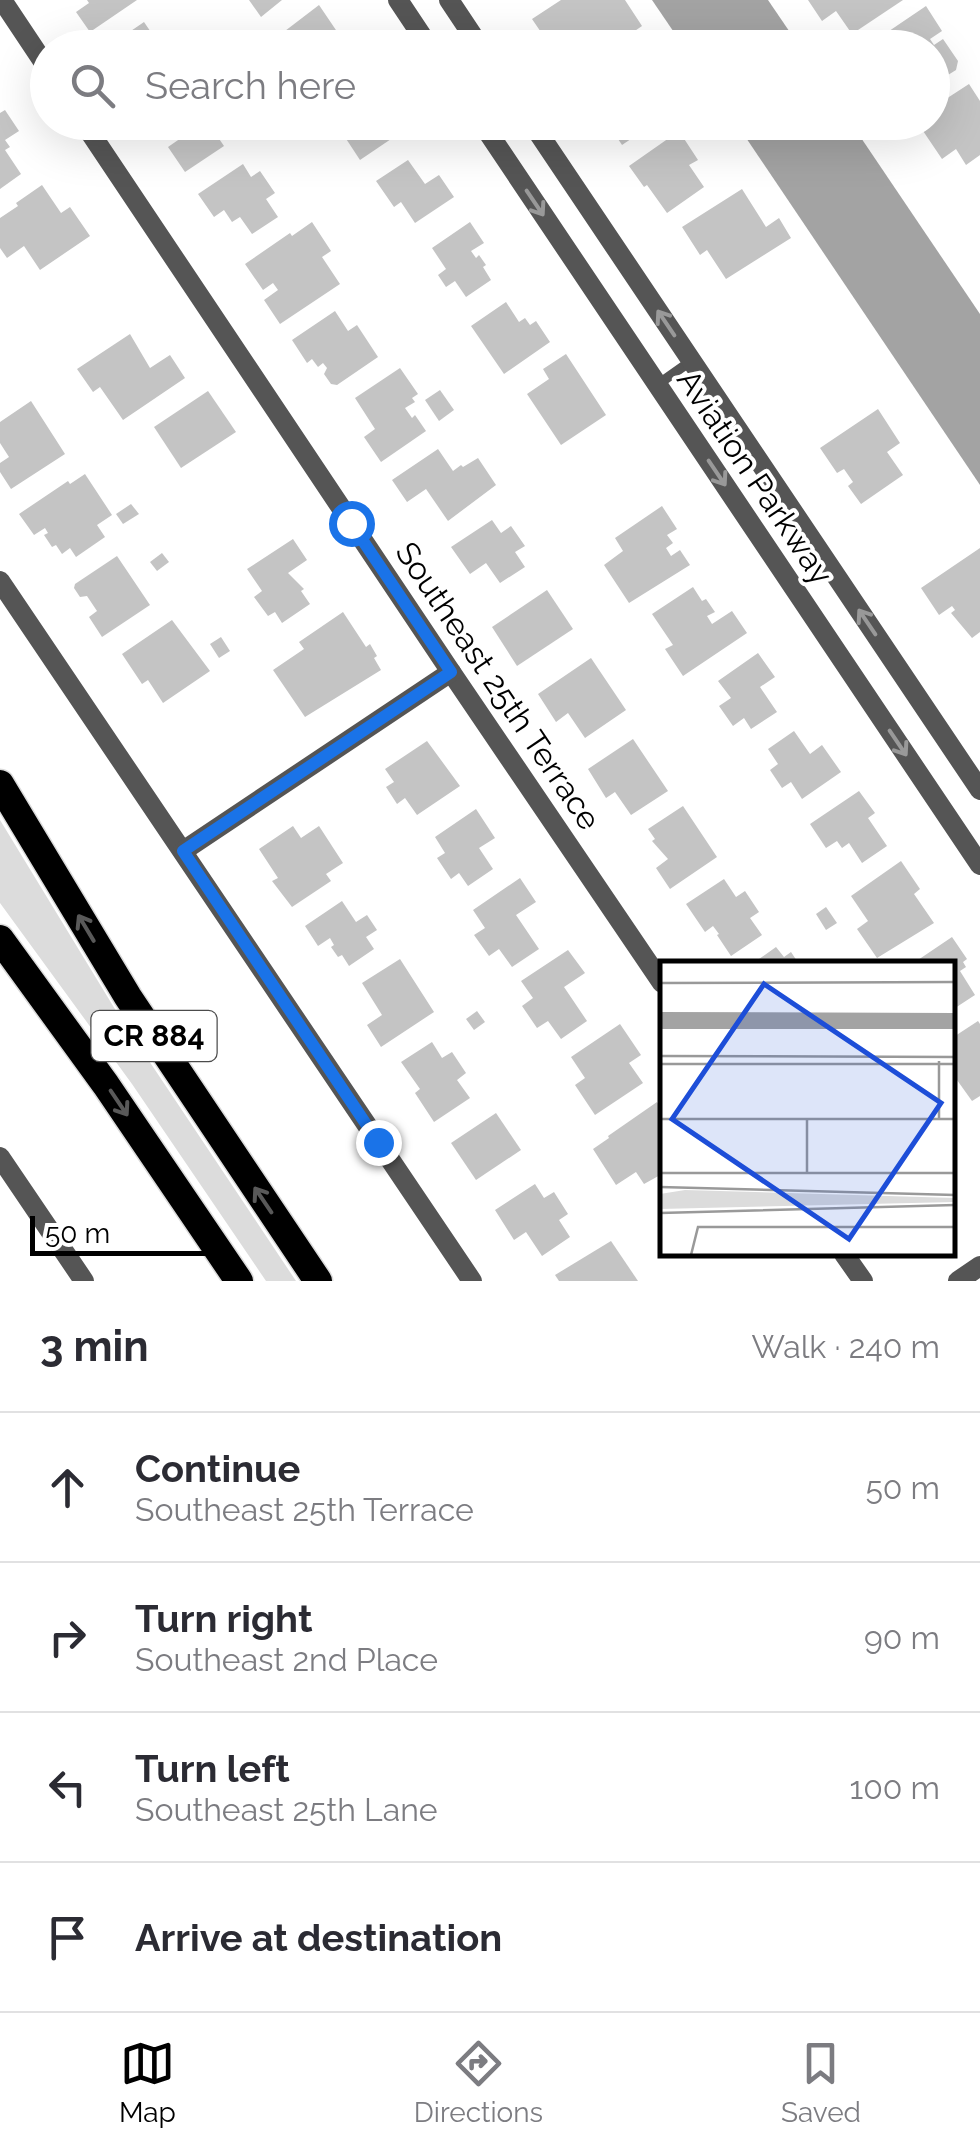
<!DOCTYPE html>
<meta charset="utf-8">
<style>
:root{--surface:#fff;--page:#f2f2f3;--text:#2b2b33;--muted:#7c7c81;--line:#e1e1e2;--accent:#000}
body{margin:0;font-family:Raleway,sans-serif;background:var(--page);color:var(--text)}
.scale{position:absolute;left:30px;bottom:25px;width:178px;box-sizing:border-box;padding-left:10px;border:5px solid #000;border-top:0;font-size:28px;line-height:35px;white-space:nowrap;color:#000;-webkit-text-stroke:8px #fff;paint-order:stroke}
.stop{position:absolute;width:30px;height:30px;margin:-22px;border:8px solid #1a73e8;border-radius:50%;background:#fff}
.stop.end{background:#1a73e8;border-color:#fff;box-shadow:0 2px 10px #0008}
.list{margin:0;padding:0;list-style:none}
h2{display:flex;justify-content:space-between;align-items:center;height:130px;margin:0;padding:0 40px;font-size:42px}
h2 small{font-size:32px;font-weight:400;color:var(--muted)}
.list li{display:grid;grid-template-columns:65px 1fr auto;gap:30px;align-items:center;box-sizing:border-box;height:150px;padding:0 40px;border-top:2px solid var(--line)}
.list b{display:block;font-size:38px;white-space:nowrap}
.list p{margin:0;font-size:32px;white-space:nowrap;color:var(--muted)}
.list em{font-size:32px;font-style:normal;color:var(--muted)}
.icon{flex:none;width:55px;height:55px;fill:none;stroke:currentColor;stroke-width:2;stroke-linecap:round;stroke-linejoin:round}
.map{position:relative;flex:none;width:980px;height:1281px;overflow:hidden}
.search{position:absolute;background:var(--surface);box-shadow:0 10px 40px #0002;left:30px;right:30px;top:30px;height:110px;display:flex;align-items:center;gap:25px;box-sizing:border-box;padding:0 35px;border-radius:55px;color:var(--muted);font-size:38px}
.sheet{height:730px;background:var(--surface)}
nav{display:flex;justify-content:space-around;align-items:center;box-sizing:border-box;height:140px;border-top:2px solid var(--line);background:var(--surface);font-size:28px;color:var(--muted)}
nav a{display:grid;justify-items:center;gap:5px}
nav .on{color:var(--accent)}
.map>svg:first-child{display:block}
</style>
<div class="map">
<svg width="980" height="1281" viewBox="0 0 980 1281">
<rect width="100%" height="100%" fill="#fff"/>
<path fill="#dcdcdc" d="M 0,820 L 121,1019 L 296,1281 L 266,1281 L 132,1084 L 0,903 Z"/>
<g fill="#a3a3a3">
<path d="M 652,0 L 768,0 L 800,47 L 684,47 Z"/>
<path d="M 736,123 L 851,123 L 980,314 L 980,485 Z"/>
</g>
<g fill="#c4c4c4">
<path d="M 87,0 L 137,0 L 90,32 L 76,12 L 89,3 Z"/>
<path d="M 249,0 L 282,0 L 261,17 Z"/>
<path d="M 561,0 L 625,0 L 642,26 L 610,48 L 564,48 L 556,35 L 547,41 L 532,19 Z"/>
<path d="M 808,0 L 903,0 L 852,34 L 836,11 L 822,21 Z"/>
<path d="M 319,5 L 340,36 L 343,34 L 352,48 L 296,48 L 285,31 Z"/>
<path d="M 926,6 L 942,31 L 930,39 L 934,45 L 943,39 L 958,61 L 956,70 L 932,85 L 932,48 L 864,48 Z"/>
<path d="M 144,22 L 161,47 L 170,42 L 174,48 L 106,48 Z"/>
<path d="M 969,84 L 980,101 L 980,155 L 966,165 L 956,149 L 942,159 L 917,122 L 932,122 L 932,108 Z"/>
<path d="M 5,110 L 19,131 L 5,140 L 10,147 L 5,150 L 21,174 L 0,189 L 0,113 Z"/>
<path d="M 170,122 L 224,122 L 213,130 L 224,146 L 185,172 L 168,147 L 181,138 Z"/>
<path d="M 335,122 L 385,122 L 394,137 L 360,160 Z"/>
<path d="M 607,122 L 656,122 L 622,145 Z"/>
<path d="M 679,131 L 698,160 L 689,165 L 704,187 L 667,213 L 647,185 L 644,187 L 629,166 Z"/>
<path d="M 408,160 L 425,184 L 439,175 L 454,197 L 415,223 L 401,202 L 394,207 L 376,181 Z"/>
<path d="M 243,164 L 251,177 L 260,171 L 275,193 L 266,199 L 278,217 L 252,234 L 240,217 L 232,222 L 224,210 L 214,217 L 198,194 Z"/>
<path d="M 42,185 L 61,213 L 70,207 L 90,236 L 40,270 L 24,246 L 7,258 L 0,248 L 0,218 L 18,206 L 16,203 Z"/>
<path d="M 742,189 L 766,227 L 779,218 L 791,238 L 726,279 L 707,250 L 700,255 L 682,227 Z"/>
<path d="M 312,222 L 331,251 L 322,257 L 340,284 L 280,324 L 264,300 L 278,290 L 273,283 L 263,290 L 245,264 L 290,233 L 292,236 Z"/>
<path d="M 470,222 L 484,243 L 471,251 L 476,258 L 479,255 L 486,265 L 483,267 L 491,280 L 466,297 L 455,281 L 446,287 L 438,275 L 446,269 L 432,248 Z"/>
<path d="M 506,302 L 519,322 L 525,318 L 530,325 L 536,321 L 550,342 L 504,374 L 471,326 Z"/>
<path d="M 335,311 L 348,331 L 357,325 L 378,357 L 337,385 L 331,384 L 324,374 L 327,368 L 323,363 L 318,367 L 312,359 L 307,363 L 292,340 Z"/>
<path d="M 130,334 L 150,368 L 170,355 L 185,378 L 123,420 L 100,387 L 93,392 L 77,369 Z"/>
<path d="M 566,354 L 606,415 L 561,445 L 527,394 L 549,379 L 543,369 Z"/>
<path d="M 400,368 L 418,394 L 412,398 L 415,402 L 405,408 L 412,418 L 415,415 L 426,431 L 381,462 L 364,437 L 375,429 L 355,398 Z"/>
<path d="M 440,390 L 454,410 L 439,421 L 425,400 Z"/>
<path d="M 208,391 L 236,432 L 181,468 L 154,427 Z"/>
<path d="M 31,401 L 65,454 L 11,489 L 0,472 L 0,463 L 9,457 L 0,443 L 0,422 Z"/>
<path d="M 878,409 L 900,443 L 887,452 L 903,475 L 861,504 L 848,486 L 853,482 L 844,469 L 837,473 L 820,448 Z"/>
<path d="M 438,449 L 453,471 L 461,465 L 463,467 L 478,458 L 496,485 L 448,521 L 426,489 L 407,502 L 392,480 Z"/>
<path d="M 85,474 L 112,515 L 97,525 L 105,537 L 76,557 L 70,548 L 62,554 L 56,545 L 52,547 L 44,535 L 48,533 L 45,528 L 34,535 L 19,514 L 68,481 L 70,484 Z"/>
<path d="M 131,504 L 139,514 L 123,524 L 116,514 Z"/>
<path d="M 662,506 L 677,529 L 667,535 L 673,543 L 666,548 L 671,556 L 680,550 L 690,565 L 629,603 L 604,565 L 623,551 L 615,538 Z"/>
<path d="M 492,520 L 501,533 L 511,526 L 525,546 L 515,552 L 525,567 L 500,583 L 486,563 L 470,574 L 451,547 Z"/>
<path d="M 293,539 L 307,560 L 288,573 L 304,589 L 301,591 L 310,604 L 282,623 L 275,612 L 268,616 L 254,597 L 262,591 L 247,569 Z"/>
<path d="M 980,548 L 980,632 L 972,638 L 951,613 L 955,610 L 952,606 L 939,615 L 921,588 Z"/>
<path d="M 162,553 L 169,562 L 157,571 L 150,562 Z"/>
<path d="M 117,556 L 150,605 L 102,637 L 89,617 L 97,611 L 87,596 L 80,597 L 74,588 L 75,584 Z"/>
<path d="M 693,587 L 702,601 L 706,599 L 715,612 L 707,616 L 712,624 L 732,611 L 747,633 L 683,676 L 665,649 L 673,645 L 652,614 Z"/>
<path d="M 547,590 L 573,629 L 517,666 L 492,627 Z"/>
<path d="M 343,612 L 366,647 L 370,644 L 377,656 L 374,658 L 381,670 L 305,717 L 273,670 L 304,649 L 299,642 Z"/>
<path d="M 172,620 L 210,671 L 163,703 L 148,680 L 142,684 L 122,654 Z"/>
<path d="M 221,637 L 230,651 L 219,658 L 210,644 Z"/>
<path d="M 758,653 L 775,677 L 760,687 L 777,712 L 751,729 L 744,718 L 733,726 L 719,706 L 731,698 L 718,681 Z"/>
<path d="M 591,658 L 626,710 L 585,738 L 568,713 L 556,722 L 538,694 Z"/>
<path d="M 794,731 L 810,754 L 822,745 L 841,772 L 802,799 L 791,782 L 782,788 L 770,770 L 778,764 L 768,749 Z"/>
<path d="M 633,739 L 668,791 L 631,815 L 615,792 L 606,798 L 588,769 Z"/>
<path d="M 427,741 L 460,786 L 417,815 L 405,798 L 397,804 L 386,787 L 394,782 L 385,769 Z"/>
<path d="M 859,791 L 875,813 L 868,818 L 887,846 L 862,863 L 849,843 L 842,848 L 837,841 L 826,848 L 810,824 Z"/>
<path d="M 683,806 L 717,857 L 670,889 L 656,868 L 668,859 L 652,841 L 655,839 L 648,829 Z"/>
<path d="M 476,809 L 495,838 L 479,848 L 493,869 L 468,886 L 459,873 L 451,879 L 437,858 L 445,853 L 435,837 Z"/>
<path d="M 293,826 L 301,838 L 319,826 L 343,863 L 326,874 L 331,881 L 292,907 L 272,881 L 278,878 L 259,849 Z"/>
<path d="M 901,861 L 920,889 L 914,894 L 934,923 L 877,958 L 857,929 L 868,921 L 851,896 Z"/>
<path d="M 520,878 L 536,902 L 516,915 L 539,949 L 512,967 L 499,949 L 489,956 L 474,935 L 485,928 L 473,910 Z"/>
<path d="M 724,879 L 736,897 L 745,891 L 759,912 L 750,918 L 762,935 L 731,956 L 717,935 L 719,934 L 713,926 L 705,932 L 686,904 Z"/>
<path d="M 342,901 L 356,922 L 367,915 L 377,930 L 366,937 L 374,949 L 349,966 L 342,955 L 338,957 L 331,947 L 334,945 L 330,938 L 318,946 L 305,926 Z"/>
<path d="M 826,907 L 837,923 L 826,930 L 816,914 Z"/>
<path d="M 952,937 L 967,959 L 963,962 L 966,967 L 960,971 L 975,995 L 952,1010 L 952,964 L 912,964 Z"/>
<path d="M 776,947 L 784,957 L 791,952 L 799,964 L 752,964 Z"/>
<path d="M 568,950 L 585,973 L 564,987 L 587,1021 L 561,1039 L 548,1021 L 537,1028 L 522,1006 L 533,998 L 521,981 Z"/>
<path d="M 400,959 L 434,1012 L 381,1047 L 367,1025 L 382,1015 L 362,983 Z"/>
<path d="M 477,1011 L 485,1022 L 474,1030 L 466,1019 Z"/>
<path d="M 978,1021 L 980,1024 L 980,1096 L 972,1101 L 952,1073 L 952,1038 Z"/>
<path d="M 620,1024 L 641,1055 L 629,1063 L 643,1083 L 595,1115 L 575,1085 L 585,1078 L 571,1057 Z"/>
<path d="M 432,1042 L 442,1058 L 452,1052 L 466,1073 L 457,1080 L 470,1098 L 434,1122 L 415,1093 L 420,1089 L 401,1062 Z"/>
<path d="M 657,1102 L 662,1110 L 662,1174 L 644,1184 L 636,1172 L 616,1185 L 593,1149 L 609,1138 L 608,1136 Z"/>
<path d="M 496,1113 L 521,1150 L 476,1180 L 451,1143 Z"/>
<path d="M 535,1184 L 544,1198 L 554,1192 L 568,1214 L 559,1220 L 570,1237 L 542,1256 L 526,1232 L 514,1240 L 495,1210 Z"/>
<path d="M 611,1241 L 638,1281 L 559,1281 L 555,1275 Z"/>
</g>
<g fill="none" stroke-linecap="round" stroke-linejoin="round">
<g stroke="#dbdbdb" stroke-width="31">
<g id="trunk">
<path d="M 0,784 L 128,997 L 318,1281"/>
<path d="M 0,939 L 106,1085 L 239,1281"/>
</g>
</g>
<path stroke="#555" stroke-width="10" d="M 657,385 L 691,361"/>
<g stroke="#555" stroke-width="20">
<path d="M 2,0 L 48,69"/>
<path d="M 398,0 L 430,48"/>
<path d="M 449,0 L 481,48"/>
<path d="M 83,122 L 451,672 L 662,983"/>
<path d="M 481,122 L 980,865"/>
<path d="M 531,122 L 980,790"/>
<path d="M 0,581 L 472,1281"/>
<path d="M 183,851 L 451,672"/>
<path d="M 0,1157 L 84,1281"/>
<path d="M 844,1254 L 863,1281"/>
<path d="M 958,1281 L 980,1266"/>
</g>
<use href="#trunk" stroke="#000" stroke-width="28"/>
</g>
<defs><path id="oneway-shaft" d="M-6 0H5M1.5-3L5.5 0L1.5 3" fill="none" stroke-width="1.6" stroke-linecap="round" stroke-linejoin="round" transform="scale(2.5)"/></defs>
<g stroke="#999">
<use href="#oneway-shaft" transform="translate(535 203) rotate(56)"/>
<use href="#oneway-shaft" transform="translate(666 323) rotate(-124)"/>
<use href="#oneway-shaft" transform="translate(717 473) rotate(56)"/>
<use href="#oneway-shaft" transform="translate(867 622) rotate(-124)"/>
<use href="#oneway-shaft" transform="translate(898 743) rotate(56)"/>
</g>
<g stroke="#595959">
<use href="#oneway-shaft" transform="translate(86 928) rotate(-121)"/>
<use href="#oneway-shaft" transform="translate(119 1103) rotate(56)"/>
<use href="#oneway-shaft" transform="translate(263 1200) rotate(-124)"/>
</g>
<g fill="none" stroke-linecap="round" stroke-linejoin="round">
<path stroke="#1a73e8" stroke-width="12" d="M 351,523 L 451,672 L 183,851 L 378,1142"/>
</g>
<g text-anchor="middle" stroke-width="8" stroke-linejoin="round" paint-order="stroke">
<rect fill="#fff" stroke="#4c4c4c" stroke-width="2.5" x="91.5" y="1011" width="125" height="50" rx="8"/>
<g font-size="30" font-weight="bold" fill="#000">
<text x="154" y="1046">CR 884</text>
</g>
<g font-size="32" fill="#000" stroke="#fff">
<text transform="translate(755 477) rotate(56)" y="11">Aviation Parkway</text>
<text transform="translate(498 686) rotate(56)" y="11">Southeast 25th Terrace</text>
</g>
</g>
<g transform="translate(660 961)">
<rect width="295" height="295" fill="#fff"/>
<path d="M 25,229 L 295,237 L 295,241 L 0,248 L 0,233 Z" fill="#dcdcdc"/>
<path d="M 0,51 L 295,52 L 295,68 L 0,68 Z" fill="#a3a3a3"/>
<path fill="none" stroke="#999" stroke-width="2.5" d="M 0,22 L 295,21M 0,95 L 295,96M 0,103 L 295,103M 0,158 L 295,158M 279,158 L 279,100M 0,212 L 295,212M 147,212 L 147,158M 0,226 L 295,234M 0,252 L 295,244M 31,294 L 38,266 L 295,266"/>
<path fill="#1d4ed8" fill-opacity="0.15" stroke="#1d4ed8" stroke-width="5" d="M 104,23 L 281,142 L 189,278 L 12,158 Z"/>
<rect width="295" height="295" fill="none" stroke="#000" stroke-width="5"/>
</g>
</svg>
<div class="scale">50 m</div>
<div class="stop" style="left:351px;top:523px"></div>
<div class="stop end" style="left:378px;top:1142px"></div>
<div class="search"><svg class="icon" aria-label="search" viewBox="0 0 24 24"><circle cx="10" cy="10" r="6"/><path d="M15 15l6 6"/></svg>Search here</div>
</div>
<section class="sheet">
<h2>3 min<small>Walk · 240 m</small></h2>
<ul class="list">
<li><svg class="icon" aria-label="ahead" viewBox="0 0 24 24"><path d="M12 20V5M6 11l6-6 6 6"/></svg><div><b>Continue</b><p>Southeast 25th Terrace</p></div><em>50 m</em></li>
<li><svg class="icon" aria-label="right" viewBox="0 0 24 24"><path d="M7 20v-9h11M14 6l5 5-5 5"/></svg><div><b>Turn right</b><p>Southeast 2nd Place</p></div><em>90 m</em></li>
<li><svg class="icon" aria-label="left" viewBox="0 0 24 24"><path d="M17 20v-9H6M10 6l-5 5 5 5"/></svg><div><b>Turn left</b><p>Southeast 25th Lane</p></div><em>100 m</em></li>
<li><svg class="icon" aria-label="arrive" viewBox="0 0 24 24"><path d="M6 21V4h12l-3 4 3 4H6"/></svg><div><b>Arrive at destination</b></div></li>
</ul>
</section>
<nav>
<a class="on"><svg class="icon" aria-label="map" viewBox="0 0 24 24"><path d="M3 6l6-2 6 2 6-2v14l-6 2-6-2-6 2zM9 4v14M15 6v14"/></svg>Map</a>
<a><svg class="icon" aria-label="directions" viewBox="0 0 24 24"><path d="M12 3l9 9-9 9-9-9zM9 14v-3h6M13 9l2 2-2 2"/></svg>Directions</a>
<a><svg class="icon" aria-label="saved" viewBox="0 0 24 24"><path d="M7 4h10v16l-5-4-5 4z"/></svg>Saved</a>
</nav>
